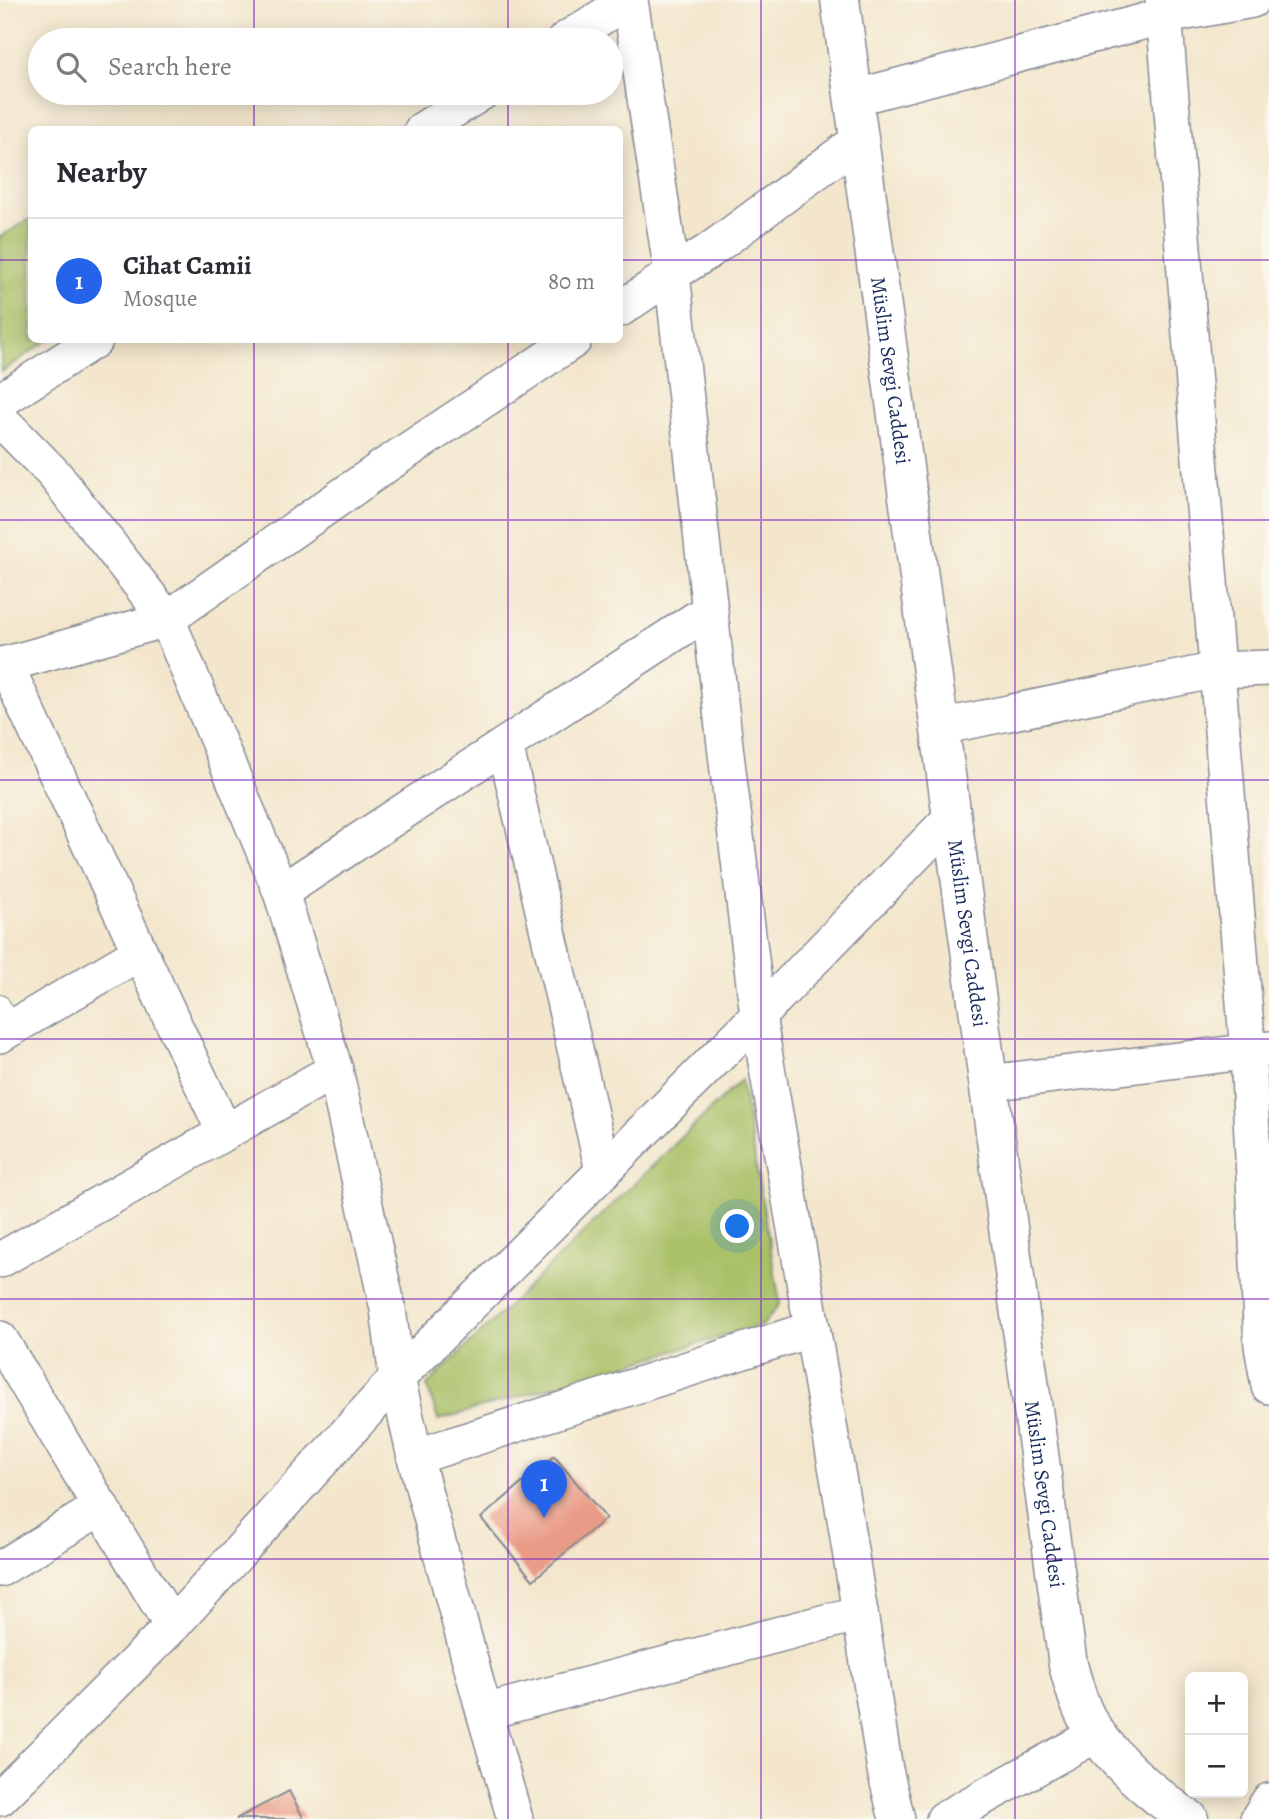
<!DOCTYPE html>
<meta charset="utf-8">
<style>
:root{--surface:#fff;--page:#f2f2f3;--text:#2b2b33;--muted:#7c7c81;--line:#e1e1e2;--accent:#2563eb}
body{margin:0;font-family:Alegreya,serif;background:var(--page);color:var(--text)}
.controls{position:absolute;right:21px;bottom:21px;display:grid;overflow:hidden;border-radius:10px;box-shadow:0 4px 18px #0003}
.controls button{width:63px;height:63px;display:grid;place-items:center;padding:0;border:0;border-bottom:2px solid var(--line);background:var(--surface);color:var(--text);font:35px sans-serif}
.you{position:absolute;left:738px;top:1227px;width:24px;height:24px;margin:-18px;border:5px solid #fff;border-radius:50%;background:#1a73e8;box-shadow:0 0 0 10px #1a73e833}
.badge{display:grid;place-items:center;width:46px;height:46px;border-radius:50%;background:var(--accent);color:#fff;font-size:23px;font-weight:700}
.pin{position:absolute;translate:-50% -58px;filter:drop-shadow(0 2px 4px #0008)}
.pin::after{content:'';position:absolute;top:37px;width:24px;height:21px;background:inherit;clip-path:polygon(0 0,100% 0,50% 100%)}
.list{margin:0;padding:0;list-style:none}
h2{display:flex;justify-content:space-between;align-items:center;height:91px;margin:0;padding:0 28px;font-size:30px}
h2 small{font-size:23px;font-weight:400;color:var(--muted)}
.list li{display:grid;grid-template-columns:46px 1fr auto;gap:21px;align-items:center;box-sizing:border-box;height:126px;padding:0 28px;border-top:2px solid var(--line)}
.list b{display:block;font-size:26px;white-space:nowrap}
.list p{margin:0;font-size:23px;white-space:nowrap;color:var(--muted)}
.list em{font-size:23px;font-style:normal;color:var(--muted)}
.icon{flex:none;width:38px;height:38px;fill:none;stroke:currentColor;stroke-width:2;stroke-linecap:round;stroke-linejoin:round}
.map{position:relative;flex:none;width:1269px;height:1819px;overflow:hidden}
.search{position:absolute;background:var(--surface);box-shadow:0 4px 18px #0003;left:28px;top:28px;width:595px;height:77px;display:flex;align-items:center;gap:18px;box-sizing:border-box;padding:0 24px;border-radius:38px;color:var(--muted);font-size:26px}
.panel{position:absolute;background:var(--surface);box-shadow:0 4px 18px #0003;left:28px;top:126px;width:595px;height:217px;border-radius:10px}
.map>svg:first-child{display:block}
</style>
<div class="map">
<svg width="1269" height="1819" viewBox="0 0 1269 1819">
<rect width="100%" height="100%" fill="#fbf7ec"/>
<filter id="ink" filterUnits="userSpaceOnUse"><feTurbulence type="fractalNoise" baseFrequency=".0143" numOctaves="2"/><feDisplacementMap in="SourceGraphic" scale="14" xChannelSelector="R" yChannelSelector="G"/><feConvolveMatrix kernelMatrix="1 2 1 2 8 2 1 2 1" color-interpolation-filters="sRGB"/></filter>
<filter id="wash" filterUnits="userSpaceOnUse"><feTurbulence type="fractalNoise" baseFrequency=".00686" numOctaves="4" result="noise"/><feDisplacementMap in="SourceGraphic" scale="28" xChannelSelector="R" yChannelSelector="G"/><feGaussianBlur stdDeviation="1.57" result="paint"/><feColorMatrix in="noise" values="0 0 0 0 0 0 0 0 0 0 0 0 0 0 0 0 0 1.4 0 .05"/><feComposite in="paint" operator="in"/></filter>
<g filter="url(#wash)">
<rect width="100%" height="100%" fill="#f3e6cc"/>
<g fill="#a8c066" stroke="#627862" stroke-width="2">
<path d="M 31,218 L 32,340 L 48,340 L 1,372 L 0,237 Z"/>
<path d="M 741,1080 L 780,1303 L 763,1325 L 438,1420 L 427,1385 Z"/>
</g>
<g id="blocks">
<g fill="#ea9b87">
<path d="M 554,1456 L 606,1518 L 533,1580 L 481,1518 Z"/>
<path d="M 289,1791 L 304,1819 L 236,1819 Z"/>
</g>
</g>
</g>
<g filter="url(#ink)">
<use href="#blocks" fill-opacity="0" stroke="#878a95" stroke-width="2"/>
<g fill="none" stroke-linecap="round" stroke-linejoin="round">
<g stroke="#878a95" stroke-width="20">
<path id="service" d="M 0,1004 L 14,1027"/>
</g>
<g stroke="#878a95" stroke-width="38">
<g id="minor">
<path d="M 630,0 L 672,274 L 709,251 L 859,140"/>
<path d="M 1163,0 L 1248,1052 L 1262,1346 L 1269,1386"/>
<path d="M 565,40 L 629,0"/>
<path d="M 853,98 L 1165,16 L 1252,0"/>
<path d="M 422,130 L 481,93"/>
<path d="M 620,309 L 672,274 L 726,754 L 758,1016 L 842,1500 L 885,1770 L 897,1819"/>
<path d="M 0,401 L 95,340"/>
<path d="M 0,419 L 54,474 L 167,619 L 281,892 L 335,1070 L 388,1309 L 397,1378 L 415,1457 L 484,1712 L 515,1819"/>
<path d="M 5,664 L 225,1133"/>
<path d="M 0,666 L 167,619 L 386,465 L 574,340"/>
<path d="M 940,727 L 1217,670 L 1269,668"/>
<path d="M 505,745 L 603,1170"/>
<path d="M 281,892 L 710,610"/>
<path d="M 0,1035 L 139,953"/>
<path d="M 988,1083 L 1269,1049"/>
<path d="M 0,1260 L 335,1070"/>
<path d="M 0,1339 L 172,1626"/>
<path d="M 415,1457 L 812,1329"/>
<path d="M 0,1569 L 101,1507"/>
<path d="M 484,1712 L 860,1613"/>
<path d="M 0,1798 L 172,1626 L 397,1378 L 758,1016 L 952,817"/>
<path d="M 944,1819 L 1097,1734"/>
<path d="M 1258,1819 L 1269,1801"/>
</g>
</g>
<g stroke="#878a95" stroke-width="41">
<g id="tertiary">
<path id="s1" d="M 840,0 L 1068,1665 C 1074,1686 1079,1707 1091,1726 C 1116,1764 1152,1794 1189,1819"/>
</g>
</g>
<use href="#service" stroke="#fff" stroke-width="18"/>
<use href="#minor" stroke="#fff" stroke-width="35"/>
<use href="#tertiary" stroke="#fff" stroke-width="38"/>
</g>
</g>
<path fill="none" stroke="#7b2cbf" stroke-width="2" stroke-opacity="0.55" d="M 254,0 L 254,40M 508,0 L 508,40M 761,0 L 761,1819M 1015,0 L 1015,1819M 254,93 L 254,130M 508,93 L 508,130M 0,260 L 32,260M 620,260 L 1269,260M 254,340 L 254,1819M 508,340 L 508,1819M 0,520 L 1269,520M 0,780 L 1269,780M 0,1039 L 1269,1039M 0,1299 L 1269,1299M 0,1559 L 1269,1559"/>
<g text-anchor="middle" stroke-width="6" stroke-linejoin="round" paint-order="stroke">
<g font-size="21" fill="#1b2f5e" stroke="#fbf7ec">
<text dy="7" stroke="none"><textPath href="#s1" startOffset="374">Müslim Sevgi Caddesi</textPath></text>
<text dy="7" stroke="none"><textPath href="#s1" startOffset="942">Müslim Sevgi Caddesi</textPath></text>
<text dy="7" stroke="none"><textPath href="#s1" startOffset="1508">Müslim Sevgi Caddesi</textPath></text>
</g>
</g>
</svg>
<div class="controls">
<button>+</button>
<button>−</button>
</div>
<div class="you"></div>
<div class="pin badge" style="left:544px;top:1518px">1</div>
<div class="search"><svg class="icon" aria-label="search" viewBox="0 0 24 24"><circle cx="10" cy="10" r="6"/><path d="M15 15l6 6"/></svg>Search here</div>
<section class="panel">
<h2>Nearby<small></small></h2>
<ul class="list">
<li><span class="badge">1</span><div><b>Cihat Camii</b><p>Mosque</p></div><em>80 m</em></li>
</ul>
</section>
</div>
